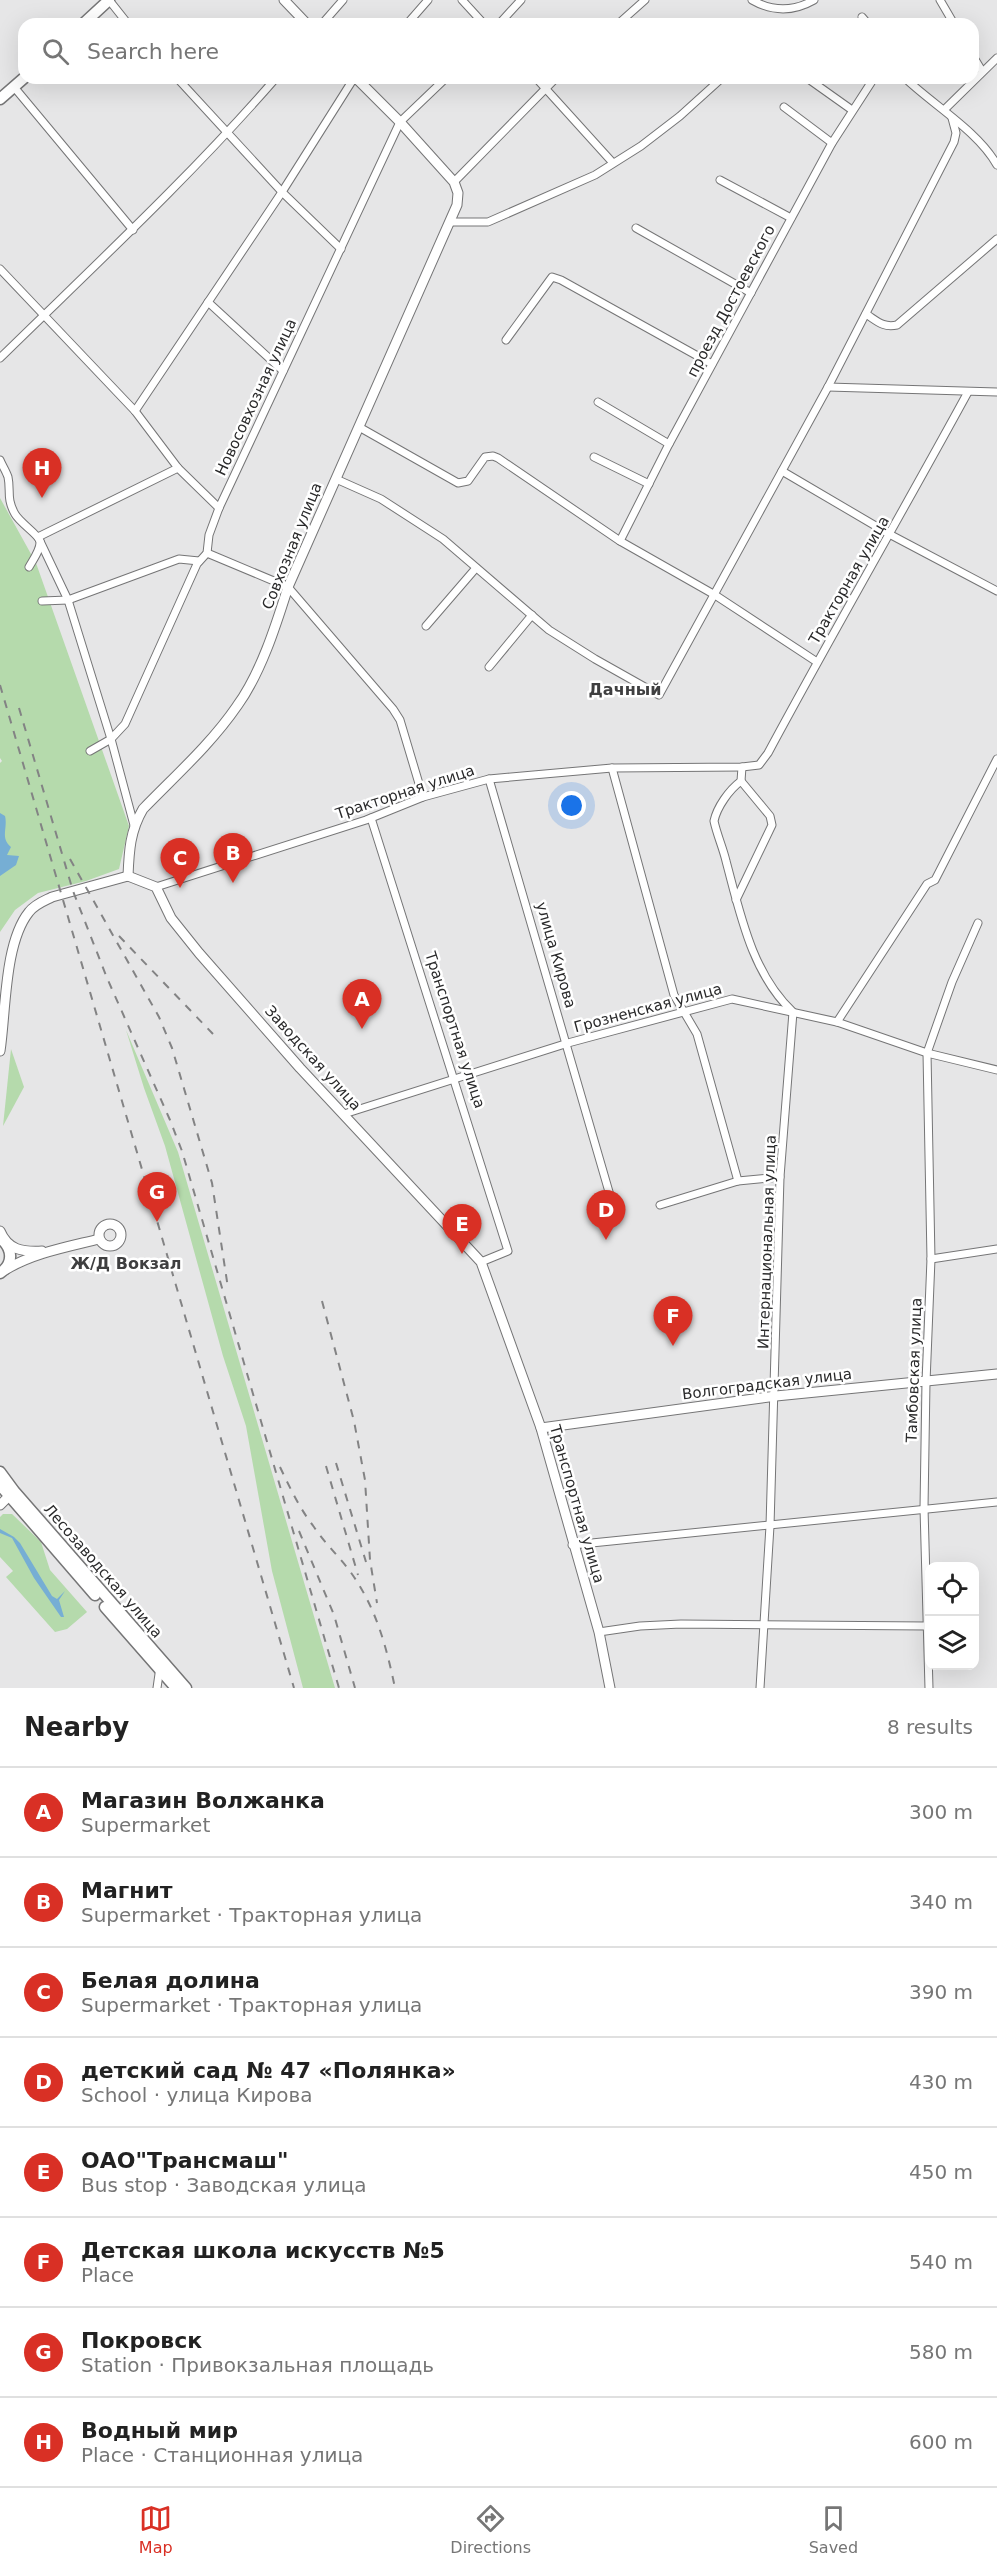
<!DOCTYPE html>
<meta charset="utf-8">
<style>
:root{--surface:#fff;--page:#f6f6f6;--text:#222;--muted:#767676;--line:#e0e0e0;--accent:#d93025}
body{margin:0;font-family:"DejaVu Sans",sans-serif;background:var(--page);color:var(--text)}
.controls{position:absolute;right:18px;bottom:18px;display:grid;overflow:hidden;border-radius:12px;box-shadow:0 6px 24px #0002}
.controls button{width:54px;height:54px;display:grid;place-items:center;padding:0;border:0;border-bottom:2px solid var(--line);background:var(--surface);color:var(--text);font:30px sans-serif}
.you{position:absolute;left:572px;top:806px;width:21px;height:21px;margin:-15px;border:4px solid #fff;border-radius:50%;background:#1a73e8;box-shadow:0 0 0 9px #1a73e833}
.badge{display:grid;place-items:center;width:39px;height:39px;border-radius:50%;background:var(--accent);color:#fff;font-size:20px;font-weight:700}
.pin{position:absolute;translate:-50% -50px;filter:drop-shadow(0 2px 3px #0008)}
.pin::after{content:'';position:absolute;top:32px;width:21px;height:18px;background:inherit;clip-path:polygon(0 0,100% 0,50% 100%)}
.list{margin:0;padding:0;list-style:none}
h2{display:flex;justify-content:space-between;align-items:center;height:78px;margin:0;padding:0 24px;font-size:26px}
h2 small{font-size:20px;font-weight:400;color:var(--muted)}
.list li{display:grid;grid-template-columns:39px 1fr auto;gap:18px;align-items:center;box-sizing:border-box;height:90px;padding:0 24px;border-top:2px solid var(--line)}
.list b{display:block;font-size:22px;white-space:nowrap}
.list p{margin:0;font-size:20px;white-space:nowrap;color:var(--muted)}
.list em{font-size:20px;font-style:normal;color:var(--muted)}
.icon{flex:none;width:33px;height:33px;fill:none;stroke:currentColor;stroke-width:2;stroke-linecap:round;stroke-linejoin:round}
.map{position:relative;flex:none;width:997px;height:1688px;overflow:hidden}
.search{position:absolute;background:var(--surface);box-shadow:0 6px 24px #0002;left:18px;right:18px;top:18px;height:66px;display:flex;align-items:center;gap:15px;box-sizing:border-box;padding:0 21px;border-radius:18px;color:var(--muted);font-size:22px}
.sheet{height:798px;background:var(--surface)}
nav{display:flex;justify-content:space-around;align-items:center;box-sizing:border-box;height:84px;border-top:2px solid var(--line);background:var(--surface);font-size:16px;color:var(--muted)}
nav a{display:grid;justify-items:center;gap:3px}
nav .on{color:var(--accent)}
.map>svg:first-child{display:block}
</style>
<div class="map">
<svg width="997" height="1688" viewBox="0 0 997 1688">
<rect width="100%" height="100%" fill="#e6e6e7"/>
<g fill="#b5daac">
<path d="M 0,498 L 36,563 L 129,826 L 119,869 L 86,881 L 38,893 L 15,910 L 0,932 L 0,763 L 2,761 L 0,758 Z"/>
<path d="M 126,1030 L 178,1152 L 335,1688 L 303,1688 L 272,1571 L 246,1426 L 223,1356 L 165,1146 L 144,1088 Z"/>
<path d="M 11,1049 L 24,1087 L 3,1126 Z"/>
<path d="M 3,1514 L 12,1514 L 41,1542 L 50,1570 L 87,1612 L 67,1629 L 55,1632 L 6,1577 L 13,1571 L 0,1557 L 0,1517 Z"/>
</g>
<g fill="#76aed4">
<path d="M 0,813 L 5,816 C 8,828 0,838 11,847 L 7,855 L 19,856 L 16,865 L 0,876 Z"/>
<path d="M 0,1529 L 14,1537 L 20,1543 L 52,1596 L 57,1599 L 65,1591 L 59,1600 L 64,1617 L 61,1617 L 34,1578 L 12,1538 L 0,1533 Z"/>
</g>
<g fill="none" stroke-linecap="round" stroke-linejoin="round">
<g stroke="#757576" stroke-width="9">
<g id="street">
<path d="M 109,0 L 128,24"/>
<path d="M 462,0 L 484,24"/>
<path d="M 752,0 C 773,12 793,12 814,0"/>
<path d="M 940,0 L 954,24"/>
<path d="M 862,17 L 868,24"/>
<path d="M 322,24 L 343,0"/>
<path d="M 407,24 L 428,0"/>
<path d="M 499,24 L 521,0"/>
<path d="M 618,24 L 645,0"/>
<path d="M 973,56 L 982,71"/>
<path d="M 177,78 L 282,192 L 341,249"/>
<path d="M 536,78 L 613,163"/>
<path d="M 807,78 L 852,110"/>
<path d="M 905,78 C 933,105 978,131 997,165"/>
<path d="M 14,87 L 133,230"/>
<path d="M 784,107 L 832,143"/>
<path d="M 945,109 L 997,58"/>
<path d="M 720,180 L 791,218"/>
<path d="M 454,182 L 556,78"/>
<path d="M 451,222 L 488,222 L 595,175 L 641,146 L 680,116 L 722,78"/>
<path d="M 636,228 L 751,293"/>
<path d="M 0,269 L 135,411 L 178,468 L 219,508"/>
<path d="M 208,302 L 283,371"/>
<path d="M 866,314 C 877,321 883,328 897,325 L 997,239"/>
<path d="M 506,340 L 552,277 L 561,280 L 712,364"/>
<path d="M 0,358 C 94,266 190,177 276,78"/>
<path d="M 828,387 L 997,392"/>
<path d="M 598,402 L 669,444"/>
<path d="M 135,411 L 282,192 L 354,78"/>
<path d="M 359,427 L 458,483 L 468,481 L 485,457 L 493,456 L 498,458 L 620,541 L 715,595 L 817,662"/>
<path d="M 594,457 L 649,484"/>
<path d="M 0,460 C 2,465 6,471 8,477 C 11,491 6,498 15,514 C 20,523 38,534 40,541 C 41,549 33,560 29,567"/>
<path d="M 782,471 L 891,535 L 997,591"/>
<path d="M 336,479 L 381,499 L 443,539 L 549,630 L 595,659 L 659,695 L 828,387 L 954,142 L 956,133 L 952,118"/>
<path d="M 620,541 L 669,444 L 832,143 L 874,78"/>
<path d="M 207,553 L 288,587 L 393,709 L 400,720 L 423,797"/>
<path d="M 42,601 L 68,600 L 179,559 L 199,561"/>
<path d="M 426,626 L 476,568"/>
<path d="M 489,667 L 532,615"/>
<path d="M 90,751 L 111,739 L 125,724 L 197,564 L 207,553 L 209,535 L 219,508 L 400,122 L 446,78"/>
<path d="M 742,767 L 741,781 C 729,790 717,807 714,821 C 717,835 723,848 726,861 C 740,913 752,974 793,1012 L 780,1177 L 770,1526 L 760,1688"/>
<path d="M 612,768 L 674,995 L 697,1034 L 738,1181"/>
<path d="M 489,779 L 614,1209"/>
<path d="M 371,818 L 508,1251 L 481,1262"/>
<path d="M 134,825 L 111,739 L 68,600 L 38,537 L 178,468"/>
<path d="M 156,887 L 366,820 L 423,797 L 489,779 L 612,768 L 742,767 L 759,765 L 768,753 C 833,632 902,513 968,392"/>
<path d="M 736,900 L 772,825 L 770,816 L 741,781"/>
<path d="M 837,1022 L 927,884 L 935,880 L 997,759"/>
<path d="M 344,1114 L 568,1043 L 732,999 L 837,1022 L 927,1053 L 997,1070"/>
<path d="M 660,1205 L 738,1181 L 780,1177"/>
<path d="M 931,1259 L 997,1249"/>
<path d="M 572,1545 L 997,1502"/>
<path d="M 599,1632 L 640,1626 L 681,1624 L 927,1626"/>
<path d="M 157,1688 L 160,1667"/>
<path d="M 929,1688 L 924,1508 L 926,1382 L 931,1259 L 927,1053 L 952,982 L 978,923"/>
</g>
</g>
<g stroke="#757576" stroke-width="11">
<g id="secondary">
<path d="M 284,0 L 307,24"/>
<path d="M 128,876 L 156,887 L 171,918 L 199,953 L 300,1068 L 481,1262 L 541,1428 L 599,1632 L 610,1688"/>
<path d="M 128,876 C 129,851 130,831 143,809 C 175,776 211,744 237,706 C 261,673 276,625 288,587 L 457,205 L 458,193 L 454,182 L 400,122 L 356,78"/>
<path d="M 0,1051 C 6,1012 4,943 29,912 C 35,904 44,901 52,897 L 128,876"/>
<circle cx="110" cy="1235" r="11"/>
<path d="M 0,1231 C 8,1250 22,1252 42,1251"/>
<path d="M 5,1270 C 33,1253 67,1247 99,1239"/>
<path d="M 541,1428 L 776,1396 L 997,1374"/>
<path d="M 0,1505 L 13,1492"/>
</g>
</g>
<g stroke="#757576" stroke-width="13">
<g id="primary">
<path d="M 83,24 L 109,0"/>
<path d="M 0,99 L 24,78"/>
<path d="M 0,1238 C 13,1248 14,1264 0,1273"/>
<path d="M 0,1472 L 14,1491 L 186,1688"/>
<path d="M 0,1485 L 95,1595"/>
<path d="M 105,1607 L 176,1688"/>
</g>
</g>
<use href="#street" stroke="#fff" stroke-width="7"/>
<use href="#secondary" stroke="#fff" stroke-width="9"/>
<use href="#primary" stroke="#fff" stroke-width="10"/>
<g stroke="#838384" stroke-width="2" stroke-dasharray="8 8" stroke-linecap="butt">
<path d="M 0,685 L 294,1688"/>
<path d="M 19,708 L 73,891 L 107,978 L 170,1120 L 182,1151 L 339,1688"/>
<path d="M 70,859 L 159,1017 L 172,1048 L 212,1183 L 228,1288"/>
<path d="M 119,936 L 213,1034"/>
<path d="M 322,1301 L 354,1421 L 365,1480 L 370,1560 L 377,1603"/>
<path d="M 336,1463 L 366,1562"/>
<path d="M 326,1466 L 358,1575"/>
<path d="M 280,1467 C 290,1488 300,1509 314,1527 C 326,1545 342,1559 354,1577 C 377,1611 387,1649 395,1688"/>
<path d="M 299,1531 L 334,1615 L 355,1688"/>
</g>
</g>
<g text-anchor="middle" stroke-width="5" stroke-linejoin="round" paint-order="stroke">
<g font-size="15" fill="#2a2a2b" stroke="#fff">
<text transform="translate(731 301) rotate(-62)" y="5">проезд Достоевского</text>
<text transform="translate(256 397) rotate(-65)" y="5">Новосовхозная улица</text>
<text transform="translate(292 546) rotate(-68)" y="5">Совхозная улица</text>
<text transform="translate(849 580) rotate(-60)" y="5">Тракторная улица</text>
<text transform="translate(405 792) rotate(-18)" y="5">Тракторная улица</text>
<text transform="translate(556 955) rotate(74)" y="5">улица Кирова</text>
<text transform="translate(648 1008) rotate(-15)" y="5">Грозненская улица</text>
<text transform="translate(455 1030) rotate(72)" y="5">Транспортная улица</text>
<text transform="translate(313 1058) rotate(48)" y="5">Заводская улица</text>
<text transform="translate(767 1242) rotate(-88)" y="5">Интернациональная улица</text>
<text transform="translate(914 1370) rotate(-88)" y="5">Тамбовская улица</text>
<text transform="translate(767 1384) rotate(-7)" y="5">Волгоградская улица</text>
<text transform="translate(577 1504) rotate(74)" y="5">Транспортная улица</text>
<text transform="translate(103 1571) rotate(49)" y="5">Лесозаводская улица</text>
</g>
<g font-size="16" font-weight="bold" fill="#3f3f40" stroke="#fff">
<text x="625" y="695">Дачный</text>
<text x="126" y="1269">Ж/Д Вокзал</text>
</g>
</g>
</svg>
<div class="controls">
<button><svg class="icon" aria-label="locate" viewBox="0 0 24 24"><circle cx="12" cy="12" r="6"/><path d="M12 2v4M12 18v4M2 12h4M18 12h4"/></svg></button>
<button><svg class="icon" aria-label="layers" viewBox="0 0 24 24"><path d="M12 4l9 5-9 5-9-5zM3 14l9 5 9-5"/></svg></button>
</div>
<div class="you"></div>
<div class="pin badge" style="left:362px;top:1029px">A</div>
<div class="pin badge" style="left:233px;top:883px">B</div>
<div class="pin badge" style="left:180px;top:888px">C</div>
<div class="pin badge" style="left:606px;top:1240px">D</div>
<div class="pin badge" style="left:462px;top:1254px">E</div>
<div class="pin badge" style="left:673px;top:1346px">F</div>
<div class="pin badge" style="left:157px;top:1222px">G</div>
<div class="pin badge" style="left:42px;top:498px">H</div>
<div class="search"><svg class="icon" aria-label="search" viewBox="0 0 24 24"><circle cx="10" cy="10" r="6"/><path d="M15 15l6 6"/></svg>Search here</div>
</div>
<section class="sheet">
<h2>Nearby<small>8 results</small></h2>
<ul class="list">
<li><span class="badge">A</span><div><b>Магазин Волжанка</b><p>Supermarket</p></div><em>300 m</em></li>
<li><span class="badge">B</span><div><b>Магнит</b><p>Supermarket · Тракторная улица</p></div><em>340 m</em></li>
<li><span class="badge">C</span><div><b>Белая долина</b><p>Supermarket · Тракторная улица</p></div><em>390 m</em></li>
<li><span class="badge">D</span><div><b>детский сад № 47 «Полянка»</b><p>School · улица Кирова</p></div><em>430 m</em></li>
<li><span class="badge">E</span><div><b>ОАО&quot;Трансмаш&quot;</b><p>Bus stop · Заводская улица</p></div><em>450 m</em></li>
<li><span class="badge">F</span><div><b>Детская школа искусств №5</b><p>Place</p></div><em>540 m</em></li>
<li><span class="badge">G</span><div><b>Покровск</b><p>Station · Привокзальная площадь</p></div><em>580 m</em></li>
<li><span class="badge">H</span><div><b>Водный мир</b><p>Place · Станционная улица</p></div><em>600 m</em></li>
</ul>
</section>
<nav>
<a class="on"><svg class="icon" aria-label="map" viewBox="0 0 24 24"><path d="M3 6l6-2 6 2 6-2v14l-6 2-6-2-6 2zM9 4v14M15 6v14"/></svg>Map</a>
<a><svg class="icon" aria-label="directions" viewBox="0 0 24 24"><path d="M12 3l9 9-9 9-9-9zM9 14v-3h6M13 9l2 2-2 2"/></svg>Directions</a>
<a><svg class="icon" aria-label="saved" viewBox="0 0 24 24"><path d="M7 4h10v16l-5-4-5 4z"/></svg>Saved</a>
</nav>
